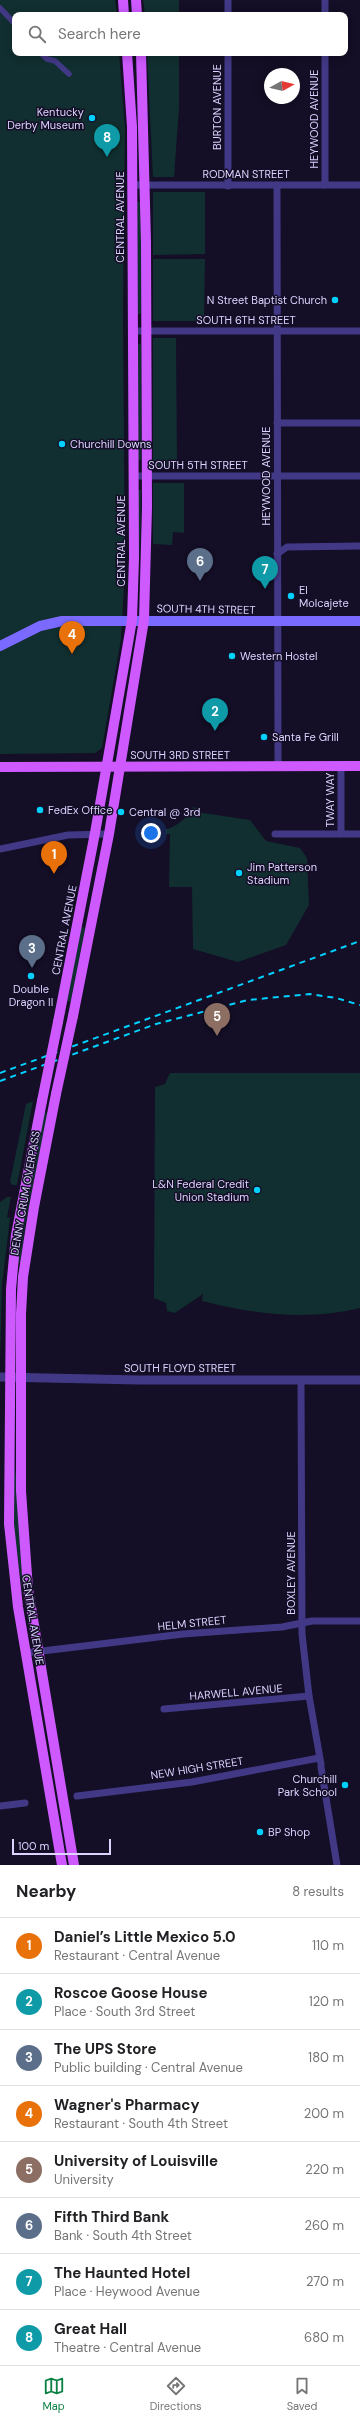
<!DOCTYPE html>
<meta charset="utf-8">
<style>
:root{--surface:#fff;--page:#f6f6f6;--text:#202124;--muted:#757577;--line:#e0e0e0;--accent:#0b8043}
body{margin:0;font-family:"DM Sans",sans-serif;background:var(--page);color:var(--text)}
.compass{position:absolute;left:264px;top:68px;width:36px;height:36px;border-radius:50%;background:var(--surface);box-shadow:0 2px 10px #0003;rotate:82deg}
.scale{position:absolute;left:12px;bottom:10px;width:99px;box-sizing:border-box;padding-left:4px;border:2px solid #dcd3ff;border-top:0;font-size:11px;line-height:14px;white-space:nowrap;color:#dcd3ff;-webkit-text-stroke:3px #140e26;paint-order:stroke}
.you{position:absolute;left:151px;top:833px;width:14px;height:14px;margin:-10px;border:3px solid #fff;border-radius:50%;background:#1a73e8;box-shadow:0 0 0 6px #1a73e833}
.badge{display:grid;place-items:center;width:26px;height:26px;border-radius:50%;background:var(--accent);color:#fff;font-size:13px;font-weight:700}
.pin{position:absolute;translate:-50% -33px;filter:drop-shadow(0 1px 2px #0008)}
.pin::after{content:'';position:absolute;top:21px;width:14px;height:12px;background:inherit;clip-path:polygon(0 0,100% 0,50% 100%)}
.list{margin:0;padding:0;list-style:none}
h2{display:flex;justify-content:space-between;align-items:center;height:52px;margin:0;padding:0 16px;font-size:17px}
h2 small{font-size:13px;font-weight:400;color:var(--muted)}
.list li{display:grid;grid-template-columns:26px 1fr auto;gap:12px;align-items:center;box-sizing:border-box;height:56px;padding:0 16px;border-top:1px solid var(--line)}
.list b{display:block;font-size:15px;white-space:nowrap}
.list p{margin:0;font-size:13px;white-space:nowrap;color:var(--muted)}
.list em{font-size:13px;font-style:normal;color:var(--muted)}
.icon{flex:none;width:22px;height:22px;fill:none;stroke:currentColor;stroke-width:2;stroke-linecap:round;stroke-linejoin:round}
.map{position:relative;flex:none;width:360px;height:1865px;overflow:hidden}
.search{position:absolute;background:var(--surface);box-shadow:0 2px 10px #0003;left:12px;right:12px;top:12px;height:44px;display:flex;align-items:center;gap:10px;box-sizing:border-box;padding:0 14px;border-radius:8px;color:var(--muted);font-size:15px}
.sheet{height:500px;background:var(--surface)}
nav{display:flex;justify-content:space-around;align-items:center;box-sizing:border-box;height:56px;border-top:1px solid var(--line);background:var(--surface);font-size:11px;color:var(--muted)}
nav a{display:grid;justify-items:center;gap:2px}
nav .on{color:var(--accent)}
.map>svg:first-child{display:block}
</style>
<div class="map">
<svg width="360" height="1865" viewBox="0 0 360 1865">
<rect width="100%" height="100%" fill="#140e26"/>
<g fill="#112f30">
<path d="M 0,0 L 115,0 L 117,15 L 15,15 L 15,53 L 119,53 L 125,128 L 123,317 L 125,570 L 121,639 L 102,748 L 95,753 L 0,754 Z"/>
<path d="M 143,0 L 179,0 L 179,15 L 145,15 Z"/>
<path d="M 147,53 L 179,53 L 179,108 L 174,177 L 153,177 Z"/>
<path d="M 153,192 L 205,192 L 205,254 L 153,255 Z"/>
<rect x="137" y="202" width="4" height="112"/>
<path d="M 153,259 L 205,259 L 204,321 L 153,321 Z"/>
<path d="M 153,338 L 176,338 L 177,466 L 153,466 Z"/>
<rect x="137" y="344" width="4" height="116"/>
<path d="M 153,483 L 184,483 L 184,533 L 173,532 L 172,545 L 153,544 Z"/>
<path d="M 137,490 L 141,490 L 140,559 Z"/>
<path d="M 193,807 L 197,808 L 197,812 L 250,820 L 266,841 L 300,848 L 307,858 L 309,905 L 286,945 L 238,962 L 193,949 L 192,887 L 169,887 L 170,834 L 166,834 L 166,829 C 175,828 190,816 193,807 Z"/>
<path d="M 81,927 L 85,928 L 71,1002 L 67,1001 Z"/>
<path d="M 170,1073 L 360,1073 L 360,1308 C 306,1321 254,1314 202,1301 L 203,1294 L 175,1313 L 167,1311 L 166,1303 L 154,1298 L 155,1087 L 165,1084 Z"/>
<path d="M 33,1101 L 17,1185 L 12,1185 L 10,1182 L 26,1104 Z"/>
<path d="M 44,1112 L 48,1113 L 26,1221 L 20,1263 L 16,1263 Z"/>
<path d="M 7,1197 L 11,1197 L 7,1217 L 10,1218 L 2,1285 L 0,1361 L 0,1202 Z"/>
<path d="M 13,1460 L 17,1481 L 23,1595 L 14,1534 Z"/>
</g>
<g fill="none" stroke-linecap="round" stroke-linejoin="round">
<g stroke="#423986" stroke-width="5.5">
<path d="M 0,8 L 15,24"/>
<path d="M 41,53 L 47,59 L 55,61 L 69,74"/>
</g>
<g stroke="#423986" stroke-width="7">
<path d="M 228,0 L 228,15"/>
<path d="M 325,0 L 325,15"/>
<path d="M 228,53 L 228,186"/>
<path d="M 325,53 L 325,185"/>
<path d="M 132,185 L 360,185"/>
<path d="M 277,185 L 278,766"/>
<path d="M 132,331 L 360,331"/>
<path d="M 277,423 L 360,423"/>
<path d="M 133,476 L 360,476"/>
<path d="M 277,554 L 287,547 L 360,546"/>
<path d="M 275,834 L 360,834"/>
<path d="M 341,834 L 341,766"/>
<path d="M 0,849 L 68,835 L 109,834"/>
<path d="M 301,1380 L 302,1634 L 309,1696 L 321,1764"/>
<path d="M 26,1653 L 183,1634 L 282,1627 L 312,1621 L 360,1621"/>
<path d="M 164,1709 L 309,1696"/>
<path d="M 321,1767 L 337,1865"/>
<path d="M 77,1796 L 192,1782 L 319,1758"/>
<path d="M 0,1806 L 25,1803"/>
</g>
<path stroke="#423986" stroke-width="9" d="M 0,1377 L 139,1380 L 360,1380"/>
<path stroke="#7a6aff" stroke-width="10" d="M 0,646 L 40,626 L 62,621 L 360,621"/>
<g stroke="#ce5aff" stroke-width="10">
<path d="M 123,0 L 124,15"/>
<path d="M 136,0 L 137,15"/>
<path d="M 0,767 L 360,766"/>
<path d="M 73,1016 L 109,834 L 144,620 L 147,507 L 146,243 L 141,53"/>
<path d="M 58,1022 L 95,833 L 132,620 L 134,558 L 132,127 L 127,53"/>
<path d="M 56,1094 L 34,1207 L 23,1277 L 21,1314 L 21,1491 L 28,1589 L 74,1865"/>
<path d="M 42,1101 L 16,1235 L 11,1289 L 9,1524 L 18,1607 L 62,1865"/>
</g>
<g stroke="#00d1fe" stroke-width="2" stroke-dasharray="6 5" stroke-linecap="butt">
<path d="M 0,1073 L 360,941"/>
<path d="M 0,1081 L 156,1024 L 248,1000 L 310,994 L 336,998 L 360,1005"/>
</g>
<g stroke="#ce5aff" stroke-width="10">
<path d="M 56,1094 L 73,1016"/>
<path d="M 42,1101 L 58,1022"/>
</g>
</g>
<g fill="#00d1fe" stroke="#140e26" stroke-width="1.5">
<circle cx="92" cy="118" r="4"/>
<circle cx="335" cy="300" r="4"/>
<circle cx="62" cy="444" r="4"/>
<circle cx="291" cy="596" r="4"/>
<circle cx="232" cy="656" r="4"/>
<circle cx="264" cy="737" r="4"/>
<circle cx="40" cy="810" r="4"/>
<circle cx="121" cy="812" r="4"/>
<circle cx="239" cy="873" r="4"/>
<circle cx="31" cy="976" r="4"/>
<circle cx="257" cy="1190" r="4"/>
<circle cx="345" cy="1785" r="4"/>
<circle cx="260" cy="1832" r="4"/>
</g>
<g text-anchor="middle" stroke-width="3" stroke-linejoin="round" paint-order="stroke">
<g font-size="11" fill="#dcd3ff" stroke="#140e26">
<text transform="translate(217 107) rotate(-90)" y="4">BURTON AVENUE</text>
<text transform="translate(314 119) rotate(-90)" y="4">HEYWOOD AVENUE</text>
<text x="246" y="178">RODMAN STREET</text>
<text transform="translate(120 217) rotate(-90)" y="4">CENTRAL AVENUE</text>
<text x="246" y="324">SOUTH 6TH STREET</text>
<text x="198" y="469">SOUTH 5TH STREET</text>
<text transform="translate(266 476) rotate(-90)" y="4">HEYWOOD AVENUE</text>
<text transform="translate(121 541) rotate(-90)" y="4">CENTRAL AVENUE</text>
<text transform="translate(206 609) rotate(1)" y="4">SOUTH 4TH STREET</text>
<text x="180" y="759">SOUTH 3RD STREET</text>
<text transform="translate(330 800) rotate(-90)" y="4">TWAY WAY</text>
<text transform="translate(64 930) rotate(-79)" y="4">CENTRAL AVENUE</text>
<text transform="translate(25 1193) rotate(-80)" y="4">DENNY CRUM OVERPASS</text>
<text x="180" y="1372">SOUTH FLOYD STREET</text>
<text transform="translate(291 1573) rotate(-90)" y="4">BOXLEY AVENUE</text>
<text transform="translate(33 1620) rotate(81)" y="4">CENTRAL AVENUE</text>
<text transform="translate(192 1623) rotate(-6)" y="4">HELM STREET</text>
<text transform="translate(236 1692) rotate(-5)" y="4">HARWELL AVENUE</text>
<text transform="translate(197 1768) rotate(-9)" y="4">NEW HIGH STREET</text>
</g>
<g font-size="11" fill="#dcd3ff" stroke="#140e26" text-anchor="start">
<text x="84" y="116" text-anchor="end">Kentucky<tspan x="84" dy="13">Derby Museum</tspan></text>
<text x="327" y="304" text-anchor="end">N Street Baptist Church</text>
<text x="70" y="448">Churchill Downs</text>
<text x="299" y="594">El<tspan x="299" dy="13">Molcajete</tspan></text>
<text x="240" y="660">Western Hostel</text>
<text x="272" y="741">Santa Fe Grill</text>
<text x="48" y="814">FedEx Office</text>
<text x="129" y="816">Central @ 3rd</text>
<text x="247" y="871">Jim Patterson<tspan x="247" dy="13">Stadium</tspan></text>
<text x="31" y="993" text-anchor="middle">Double<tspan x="31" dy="13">Dragon II</tspan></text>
<text x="249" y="1188" text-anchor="end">L&amp;N Federal Credit<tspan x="249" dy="13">Union Stadium</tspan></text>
<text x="337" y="1783" text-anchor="end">Churchill<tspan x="337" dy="13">Park School</tspan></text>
<text x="268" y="1836">BP Shop</text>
</g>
</g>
</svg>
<svg class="compass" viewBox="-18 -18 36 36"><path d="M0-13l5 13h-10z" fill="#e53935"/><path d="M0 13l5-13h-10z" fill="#757577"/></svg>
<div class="scale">100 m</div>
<div class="you"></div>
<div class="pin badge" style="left:54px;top:874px;background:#e8710a">1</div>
<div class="pin badge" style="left:215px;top:731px;background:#0f9aa8">2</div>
<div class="pin badge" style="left:32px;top:968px;background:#5c6f8a">3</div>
<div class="pin badge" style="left:72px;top:654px;background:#e8710a">4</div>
<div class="pin badge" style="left:217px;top:1036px;background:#8d6e63">5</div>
<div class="pin badge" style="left:200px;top:581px;background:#5c6f8a">6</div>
<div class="pin badge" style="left:265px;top:589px;background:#0f9aa8">7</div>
<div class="pin badge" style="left:107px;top:157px;background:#0f9aa8">8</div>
<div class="search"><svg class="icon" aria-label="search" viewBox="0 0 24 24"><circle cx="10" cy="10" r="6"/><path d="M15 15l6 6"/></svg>Search here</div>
</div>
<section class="sheet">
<h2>Nearby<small>8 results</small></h2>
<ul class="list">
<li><span class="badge" style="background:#e8710a">1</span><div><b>Daniel’s Little Mexico 5.0</b><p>Restaurant · Central Avenue</p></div><em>110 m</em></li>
<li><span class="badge" style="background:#0f9aa8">2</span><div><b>Roscoe Goose House</b><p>Place · South 3rd Street</p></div><em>120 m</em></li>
<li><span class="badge" style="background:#5c6f8a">3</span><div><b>The UPS Store</b><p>Public building · Central Avenue</p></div><em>180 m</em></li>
<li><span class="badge" style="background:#e8710a">4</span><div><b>Wagner's Pharmacy</b><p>Restaurant · South 4th Street</p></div><em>200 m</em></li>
<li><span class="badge" style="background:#8d6e63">5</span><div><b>University of Louisville</b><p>University</p></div><em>220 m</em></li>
<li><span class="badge" style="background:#5c6f8a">6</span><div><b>Fifth Third Bank</b><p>Bank · South 4th Street</p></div><em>260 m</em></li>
<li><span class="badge" style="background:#0f9aa8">7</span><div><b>The Haunted Hotel</b><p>Place · Heywood Avenue</p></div><em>270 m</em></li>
<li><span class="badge" style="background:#0f9aa8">8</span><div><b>Great Hall</b><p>Theatre · Central Avenue</p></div><em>680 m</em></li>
</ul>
</section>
<nav>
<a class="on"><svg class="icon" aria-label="map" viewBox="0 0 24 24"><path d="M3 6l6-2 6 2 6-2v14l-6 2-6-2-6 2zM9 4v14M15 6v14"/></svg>Map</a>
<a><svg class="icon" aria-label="directions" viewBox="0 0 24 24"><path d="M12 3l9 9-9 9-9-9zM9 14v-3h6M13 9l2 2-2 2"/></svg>Directions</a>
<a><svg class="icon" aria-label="saved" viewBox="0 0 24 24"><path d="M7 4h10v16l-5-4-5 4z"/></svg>Saved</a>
</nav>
